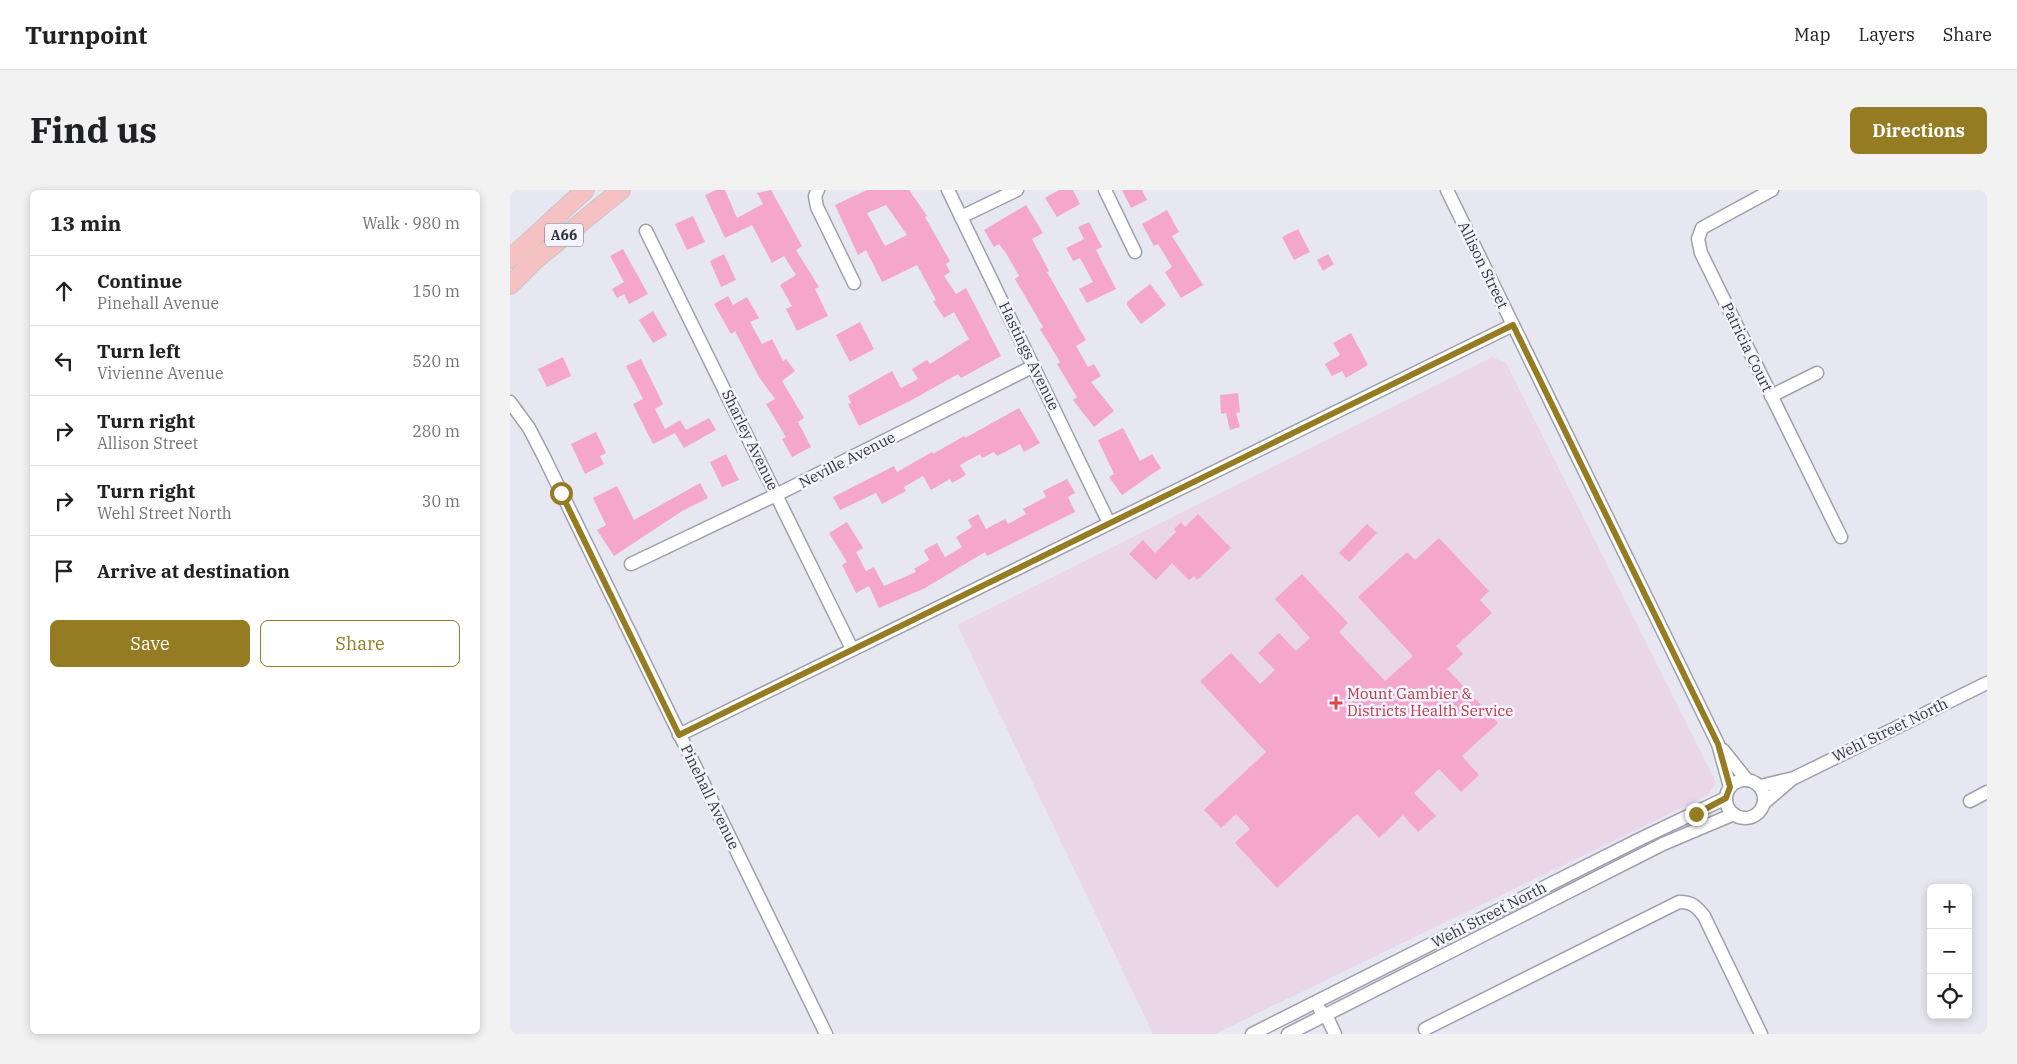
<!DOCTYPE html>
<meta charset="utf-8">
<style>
:root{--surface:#fff;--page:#f2f2f2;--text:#202124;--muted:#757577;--line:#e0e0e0;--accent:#957c23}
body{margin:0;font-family:"IBM Plex Serif",serif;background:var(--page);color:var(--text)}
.controls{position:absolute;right:15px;bottom:15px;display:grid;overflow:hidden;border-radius:8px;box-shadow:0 2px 8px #0003}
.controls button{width:45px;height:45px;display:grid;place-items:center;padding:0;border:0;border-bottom:1px solid var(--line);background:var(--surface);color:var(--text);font:25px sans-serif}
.stop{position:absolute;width:15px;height:15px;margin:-11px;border:4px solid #957c23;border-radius:50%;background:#fff}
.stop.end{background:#957c23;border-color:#fff;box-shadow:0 1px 5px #0008}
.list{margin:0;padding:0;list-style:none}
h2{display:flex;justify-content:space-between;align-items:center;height:65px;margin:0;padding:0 20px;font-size:21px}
h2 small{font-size:16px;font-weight:400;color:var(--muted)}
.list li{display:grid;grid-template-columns:32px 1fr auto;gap:15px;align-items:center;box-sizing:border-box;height:70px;padding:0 20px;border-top:1px solid var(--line)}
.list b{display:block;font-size:19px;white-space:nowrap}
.list p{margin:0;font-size:16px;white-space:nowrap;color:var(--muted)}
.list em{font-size:16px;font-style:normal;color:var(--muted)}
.actions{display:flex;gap:10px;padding:15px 20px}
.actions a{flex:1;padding:11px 0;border:1px solid var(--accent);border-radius:8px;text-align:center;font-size:18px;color:var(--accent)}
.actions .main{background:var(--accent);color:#fff}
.icon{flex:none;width:28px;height:28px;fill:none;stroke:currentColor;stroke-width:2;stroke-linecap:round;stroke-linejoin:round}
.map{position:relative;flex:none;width:1477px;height:844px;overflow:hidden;border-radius:8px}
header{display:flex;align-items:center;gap:30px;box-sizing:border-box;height:70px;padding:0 25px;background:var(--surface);border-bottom:1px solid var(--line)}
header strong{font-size:24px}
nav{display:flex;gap:28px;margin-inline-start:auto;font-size:18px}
.intro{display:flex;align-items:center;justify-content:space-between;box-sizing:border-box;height:120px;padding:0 30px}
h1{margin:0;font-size:35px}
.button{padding:12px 22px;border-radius:8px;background:var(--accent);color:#fff;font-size:18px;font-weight:700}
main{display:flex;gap:30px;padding:0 30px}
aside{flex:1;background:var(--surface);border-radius:8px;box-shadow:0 2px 8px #0003}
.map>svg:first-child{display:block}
</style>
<header>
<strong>Turnpoint</strong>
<nav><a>Map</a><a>Layers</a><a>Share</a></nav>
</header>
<div class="intro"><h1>Find us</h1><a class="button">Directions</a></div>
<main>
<aside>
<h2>13 min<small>Walk · 980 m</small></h2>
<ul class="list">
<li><svg class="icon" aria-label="ahead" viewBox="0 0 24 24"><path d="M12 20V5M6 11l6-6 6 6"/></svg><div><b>Continue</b><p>Pinehall Avenue</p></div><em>150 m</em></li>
<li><svg class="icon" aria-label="left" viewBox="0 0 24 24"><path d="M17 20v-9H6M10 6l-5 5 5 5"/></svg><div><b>Turn left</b><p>Vivienne Avenue</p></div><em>520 m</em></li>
<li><svg class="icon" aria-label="right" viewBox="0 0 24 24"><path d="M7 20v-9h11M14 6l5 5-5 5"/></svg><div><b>Turn right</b><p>Allison Street</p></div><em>280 m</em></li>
<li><svg class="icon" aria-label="right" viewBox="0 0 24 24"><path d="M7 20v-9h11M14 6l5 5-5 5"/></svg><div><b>Turn right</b><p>Wehl Street North</p></div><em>30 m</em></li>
<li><svg class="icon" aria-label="arrive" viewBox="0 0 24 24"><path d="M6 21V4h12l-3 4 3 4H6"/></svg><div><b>Arrive at destination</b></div></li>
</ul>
<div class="actions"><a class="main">Save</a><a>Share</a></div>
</aside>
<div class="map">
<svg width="1477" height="844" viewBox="0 0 1477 844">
<rect width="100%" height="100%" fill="#e7e7f1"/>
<path fill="#e9d7e9" d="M 982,167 L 996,173 L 1206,592 L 1198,605 L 705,844 L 643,844 L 447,435 Z"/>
<g fill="#f5a6cc" fill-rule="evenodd">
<path d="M 206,0 L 215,0 L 227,28 L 253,14 L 247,3 L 261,0 L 292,56 L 286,60 L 309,97 L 305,99 L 318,126 L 287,141 L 276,119 L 282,116 L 270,95 L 286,85 L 274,66 L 262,73 L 242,35 L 215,48 L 195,5 Z"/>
<path d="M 357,0 L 399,0 L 417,26 L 415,27 L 440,71 L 436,74 L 440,82 L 434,86 L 446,104 L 456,98 L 491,166 L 451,188 L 448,184 L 400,211 L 349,236 L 338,214 L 341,213 L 338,206 L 382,181 L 391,198 L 408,189 L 402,179 L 417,170 L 420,174 L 459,149 L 444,122 L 434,128 L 423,111 L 426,110 L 407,75 L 372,92 L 356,60 L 348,65 L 325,15 ZM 376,15 L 397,45 L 375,56 L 357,23 Z"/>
<path d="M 549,0 L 563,0 L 570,14 L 547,27 L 535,8 Z"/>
<path d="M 612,0 L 632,0 L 637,10 L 621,18 Z"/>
<path d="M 516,15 L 533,43 L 522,49 L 539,81 L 537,82 L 576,150 L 566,156 L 578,177 L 584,174 L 591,186 L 581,192 L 604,221 L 584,237 L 563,210 L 567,207 L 547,174 L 550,172 L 530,139 L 533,137 L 505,89 L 509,86 L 496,63 L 489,54 L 484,57 L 474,40 Z"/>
<path d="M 657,20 L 669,42 L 662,46 L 693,95 L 671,108 L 655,82 L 662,77 L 648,54 L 644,56 L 632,34 Z"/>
<path d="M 183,26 L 195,52 L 177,60 L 165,34 Z"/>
<path d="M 579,32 L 592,57 L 586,60 L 606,99 L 577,113 L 569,99 L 583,92 L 570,68 L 563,71 L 556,58 L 574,49 L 568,37 Z"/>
<path d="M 788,39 L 800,62 L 784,70 L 772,47 Z"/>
<path d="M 113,59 L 138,104 L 119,114 L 114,104 L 107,108 L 102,99 L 114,92 L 100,66 Z"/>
<path d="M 214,64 L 226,90 L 211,97 L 200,71 Z"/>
<path d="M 818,64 L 824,74 L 813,81 L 807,70 Z"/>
<path d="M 640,94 L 656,115 L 631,134 L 617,115 L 617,112 Z"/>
<path d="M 218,106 L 223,115 L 237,107 L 249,128 L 240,132 L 252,154 L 262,149 L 273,171 L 276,169 L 285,181 L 272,191 L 294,228 L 288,232 L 301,257 L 282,267 L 272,249 L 276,247 L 256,214 L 265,209 L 249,187 L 225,141 L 221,144 L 204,114 Z"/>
<path d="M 143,121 L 157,145 L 143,153 L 129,130 Z"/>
<path d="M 350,132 L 364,159 L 340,172 L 326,145 Z"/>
<path d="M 841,143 L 858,175 L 836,188 L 832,181 L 822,186 L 815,174 L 830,165 L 823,153 Z"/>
<path d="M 53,167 L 61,186 L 37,197 L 28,179 Z"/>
<path d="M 131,169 L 153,214 L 145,219 L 155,239 L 170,230 L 176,240 L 199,228 L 206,240 L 174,258 L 165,243 L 143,254 L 123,214 L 133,209 L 116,176 Z"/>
<path d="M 728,203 L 730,222 L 726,223 L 730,237 L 720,240 L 716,223 L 711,224 L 710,205 Z"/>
<path d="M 509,218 L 530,253 L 514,262 L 510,254 L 487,266 L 484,262 L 472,268 L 470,264 L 450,275 L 456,285 L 442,293 L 440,289 L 421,300 L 413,286 L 394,297 L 396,301 L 372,314 L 366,303 L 330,320 L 323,307 L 384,276 L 387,282 L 422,262 L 423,264 L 454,246 L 455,248 Z"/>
<path d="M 613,238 L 630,271 L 642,264 L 651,278 L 612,305 L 599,287 L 604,284 L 588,250 Z"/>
<path d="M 86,242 L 96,263 L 90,266 L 94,274 L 75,284 L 61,254 Z"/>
<path d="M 216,264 L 229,290 L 212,297 L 200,272 Z"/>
<path d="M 557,289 L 565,303 L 558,307 L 565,322 L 477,366 L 475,362 L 415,398 L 369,418 L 359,396 L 346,403 L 332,375 L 337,372 L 319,343 L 337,332 L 353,358 L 346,362 L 356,381 L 364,377 L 374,396 L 406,382 L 404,379 L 419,370 L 414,360 L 427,353 L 435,367 L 452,357 L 446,347 L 462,337 L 458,330 L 468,324 L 476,339 L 495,329 L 498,334 L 516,324 L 513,319 L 536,307 L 533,301 Z"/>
<path d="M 190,293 L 198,308 L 172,321 L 104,366 L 87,340 L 96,335 L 83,308 L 107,296 L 124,330 Z"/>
<path d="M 688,324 L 721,358 L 687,390 L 684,386 L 679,390 L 662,373 L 646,390 L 619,364 L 633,350 L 645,363 L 666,342 L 664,339 L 671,332 L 675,337 Z"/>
<path d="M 857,334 L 867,343 L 839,372 L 829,363 Z"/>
<path d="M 929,348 L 979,401 L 970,410 L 982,423 L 946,456 L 953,464 L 937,479 L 988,533 L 952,566 L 969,585 L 951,602 L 929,579 L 904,603 L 926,626 L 908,642 L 893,625 L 869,648 L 847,624 L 767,698 L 725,653 L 740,639 L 726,624 L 711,638 L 694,620 L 756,562 L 690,491 L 721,463 L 750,494 L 765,480 L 748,463 L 769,443 L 786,461 L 800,448 L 765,409 L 792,384 L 838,433 L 829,442 L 875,491 L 903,466 L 848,407 L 897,362 L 905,370 Z"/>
</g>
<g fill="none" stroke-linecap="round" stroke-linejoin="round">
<g stroke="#a0a0aa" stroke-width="15">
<g id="minor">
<path d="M 308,0 L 305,6 L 307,17 L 344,93"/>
<path d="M 438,0 L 599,333"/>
<path d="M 595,0 L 625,62"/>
<path d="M 937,0 L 1208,554 L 1220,597"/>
<path d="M 1262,0 L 1192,38 L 1188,49 L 1191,63 L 1331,347"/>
<path d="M 451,27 L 507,0"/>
<path d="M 136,41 L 342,459"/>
<path d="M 1261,206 L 1307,183"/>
<path d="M 0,212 L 19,238 L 34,267 L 316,844"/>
<path d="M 121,374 L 268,304 L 524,176"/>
<path d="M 169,545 L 1003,135"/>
<path d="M 1213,560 L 1237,590"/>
<circle cx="1235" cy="609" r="19"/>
<path d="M 1250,596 L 1284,588 L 1477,493"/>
<path d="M 1460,611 L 1477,602"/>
<path d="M 1254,613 L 1282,589"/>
<path d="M 810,820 L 816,825 L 825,844"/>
<path d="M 915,839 L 1169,712 C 1182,712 1186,716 1194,726 L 1251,844"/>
<path d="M 742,844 L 1130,649 L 1216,608"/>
<path d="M 778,844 L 1153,654 L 1224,624"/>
</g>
</g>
<g stroke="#c6c6c8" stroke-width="20">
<g id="highway">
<path d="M 0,69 L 75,0"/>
<path d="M 0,95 L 25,70 L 111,0"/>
</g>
</g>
<use href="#minor" stroke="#fff" stroke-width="12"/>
<use href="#highway" stroke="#f6c1c3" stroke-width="18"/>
</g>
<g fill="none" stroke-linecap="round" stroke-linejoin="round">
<path stroke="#957c23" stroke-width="6" d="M 51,303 L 169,545 L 1003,135 L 1208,554 L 1220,597 L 1216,608 L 1186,624"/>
</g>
<path fill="#e0444e" stroke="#f4f4ff" stroke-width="2" d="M823.5 505.5h5v5h5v5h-5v5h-5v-5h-5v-5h5z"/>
<g text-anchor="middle" stroke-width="5" stroke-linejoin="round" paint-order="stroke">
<rect fill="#f4f4ff" stroke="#6e6e74" stroke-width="1" x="35" y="33.5" width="38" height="23" rx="4"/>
<g font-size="14" font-weight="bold" fill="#353539">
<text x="54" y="50">A66</text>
</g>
<g font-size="15" fill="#353539" stroke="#f4f4ff">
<text transform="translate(973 75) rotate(64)" y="5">Allison Street</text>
<text transform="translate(1237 157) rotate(64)" y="5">Patricia Court</text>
<text transform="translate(519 166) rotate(64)" y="5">Hastings Avenue</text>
<text transform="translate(240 250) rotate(64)" y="5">Sharley Avenue</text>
<text transform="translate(337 270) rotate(-27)" y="5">Neville Avenue</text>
<text transform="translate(1380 540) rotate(-26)" y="5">Wehl Street North</text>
<text transform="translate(200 607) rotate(64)" y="5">Pinehall Avenue</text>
<text transform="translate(979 725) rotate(-27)" y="5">Wehl Street North</text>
</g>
<g font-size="15" fill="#be3a42" stroke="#f4f4ff" text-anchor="start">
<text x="837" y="509">Mount Gambier &amp;<tspan x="837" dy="17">Districts Health Service</tspan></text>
</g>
</g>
</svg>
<div class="controls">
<button>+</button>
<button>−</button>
<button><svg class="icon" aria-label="locate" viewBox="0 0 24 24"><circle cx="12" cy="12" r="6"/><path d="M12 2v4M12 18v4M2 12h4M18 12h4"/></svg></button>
</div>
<div class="stop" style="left:51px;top:303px"></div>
<div class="stop end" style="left:1186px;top:624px"></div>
</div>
</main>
